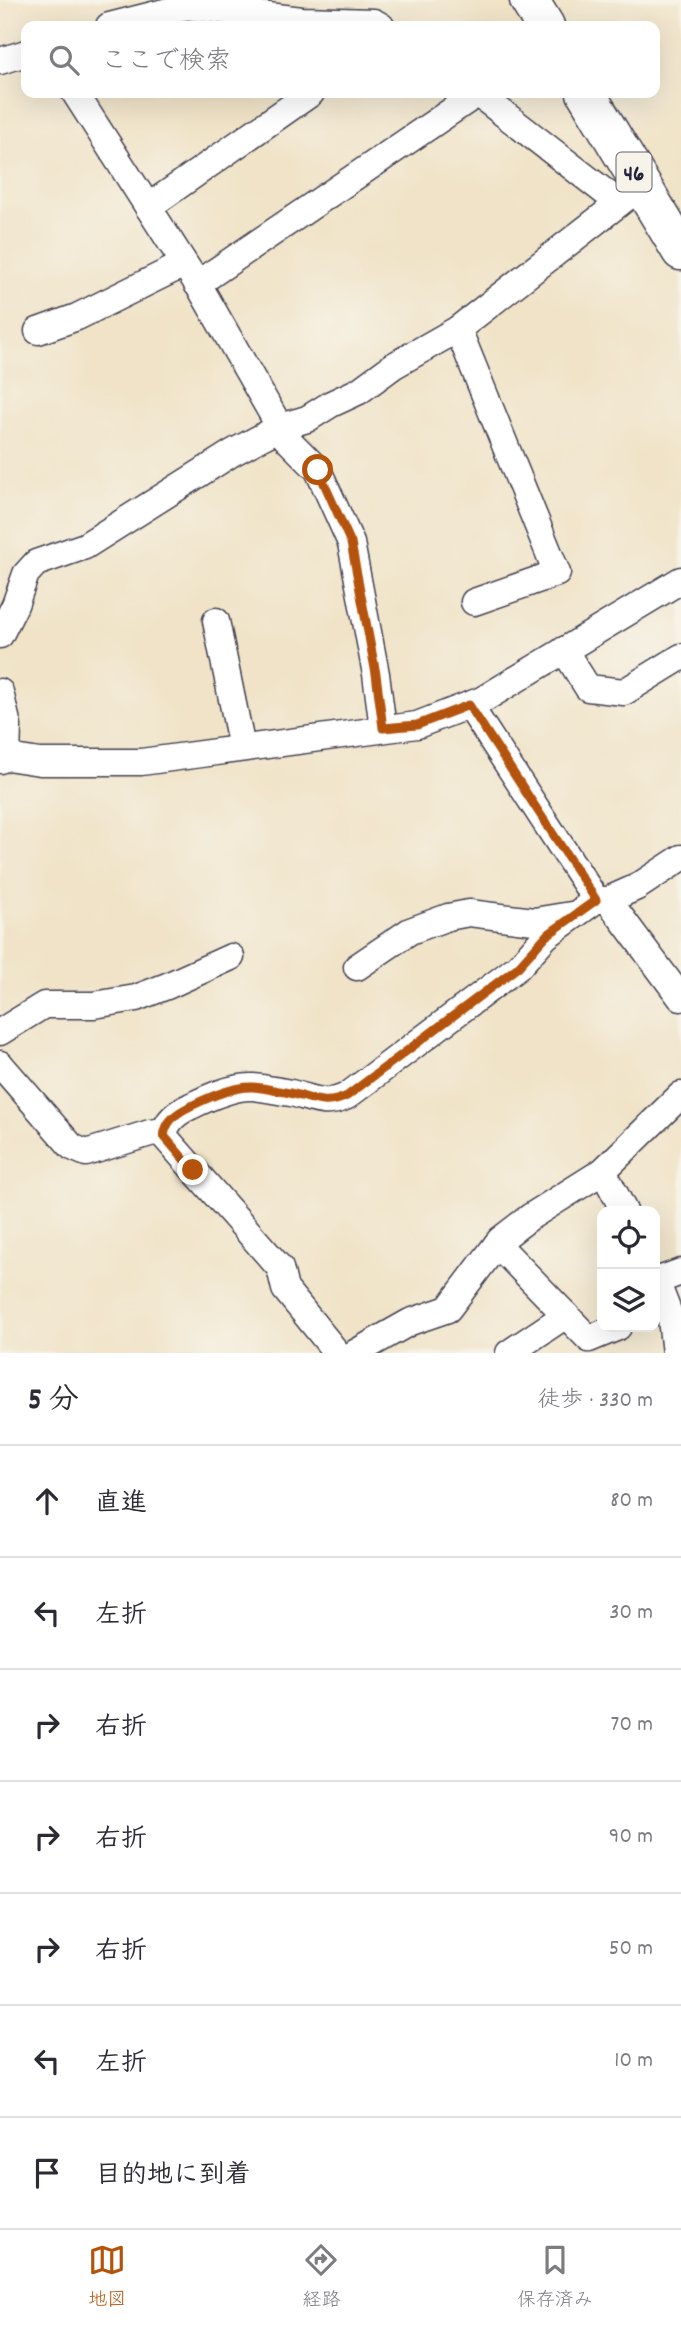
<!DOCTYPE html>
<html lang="ja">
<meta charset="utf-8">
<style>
:root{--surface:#fff;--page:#f2f2f3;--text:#2b2b33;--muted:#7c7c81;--line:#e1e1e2;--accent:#b45309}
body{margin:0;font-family:Dekko,"Klee One",sans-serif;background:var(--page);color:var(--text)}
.controls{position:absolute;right:21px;bottom:21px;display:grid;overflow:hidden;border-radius:14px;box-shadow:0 7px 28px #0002}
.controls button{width:63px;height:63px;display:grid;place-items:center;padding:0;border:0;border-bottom:2px solid var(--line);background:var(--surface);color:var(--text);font:35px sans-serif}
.stop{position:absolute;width:21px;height:21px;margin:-16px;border:5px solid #b45309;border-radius:50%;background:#fff}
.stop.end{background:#b45309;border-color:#fff;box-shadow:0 2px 7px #0008}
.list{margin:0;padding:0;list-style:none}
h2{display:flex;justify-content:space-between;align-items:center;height:91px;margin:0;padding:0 28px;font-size:30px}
h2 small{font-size:23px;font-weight:400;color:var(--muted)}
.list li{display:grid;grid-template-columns:46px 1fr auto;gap:21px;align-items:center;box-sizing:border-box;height:112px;padding:0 28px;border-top:2px solid var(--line)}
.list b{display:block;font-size:26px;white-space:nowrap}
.list em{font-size:23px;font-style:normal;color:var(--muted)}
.icon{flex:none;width:38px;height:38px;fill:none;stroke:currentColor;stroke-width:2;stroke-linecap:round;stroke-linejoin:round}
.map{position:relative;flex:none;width:681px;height:1353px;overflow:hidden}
.search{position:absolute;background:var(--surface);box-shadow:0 7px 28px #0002;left:21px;right:21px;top:21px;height:77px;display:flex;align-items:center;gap:18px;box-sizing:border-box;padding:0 24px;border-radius:14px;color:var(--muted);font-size:26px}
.sheet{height:875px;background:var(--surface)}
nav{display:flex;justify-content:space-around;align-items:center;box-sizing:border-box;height:98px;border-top:2px solid var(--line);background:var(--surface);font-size:19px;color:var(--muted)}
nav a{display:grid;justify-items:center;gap:4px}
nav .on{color:var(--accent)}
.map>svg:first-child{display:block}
</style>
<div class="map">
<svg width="681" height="1353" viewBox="0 0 681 1353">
<rect width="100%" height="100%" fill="#f7f3e8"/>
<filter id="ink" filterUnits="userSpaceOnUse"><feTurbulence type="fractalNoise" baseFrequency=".0143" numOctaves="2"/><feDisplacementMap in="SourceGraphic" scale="14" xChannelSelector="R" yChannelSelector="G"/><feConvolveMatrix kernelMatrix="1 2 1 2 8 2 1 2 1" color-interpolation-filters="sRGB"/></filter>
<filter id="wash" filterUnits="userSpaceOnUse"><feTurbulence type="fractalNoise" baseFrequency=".00686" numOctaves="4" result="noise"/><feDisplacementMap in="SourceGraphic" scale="28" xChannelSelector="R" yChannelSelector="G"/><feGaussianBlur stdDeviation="1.57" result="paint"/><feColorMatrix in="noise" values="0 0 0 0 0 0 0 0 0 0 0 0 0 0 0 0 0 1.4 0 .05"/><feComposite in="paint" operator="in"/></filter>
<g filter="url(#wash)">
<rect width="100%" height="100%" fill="#f0e3c7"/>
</g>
<g filter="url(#ink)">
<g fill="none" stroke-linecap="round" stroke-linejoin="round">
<g stroke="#413f50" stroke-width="29">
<g id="minor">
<path d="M 184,6 L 302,20 L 374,22 L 381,26"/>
<path d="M 109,26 L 200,3"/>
<path d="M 0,61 L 26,53"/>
<path d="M 75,93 L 202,291 L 286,438 L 318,470 L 351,543 L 376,674 L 383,728"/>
<path d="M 477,93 L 619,203"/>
<path d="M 148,207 L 311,93"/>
<path d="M 197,284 L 478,93"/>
<path d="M 38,331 L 77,317 L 184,264"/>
<path d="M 474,602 L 557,573 L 458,329 L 636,190 L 650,198"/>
<path d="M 216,621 L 242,748"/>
<path d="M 0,635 L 15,605 L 26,574 L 36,563 L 85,546 L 232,453 L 280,427 L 307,419 L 331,404 L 359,391 L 393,366 L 458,329"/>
<path d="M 564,650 L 588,688 L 624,692 L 681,657"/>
<path d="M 0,692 L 8,726 L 7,757"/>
<path d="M 469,705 L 596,900"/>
<path d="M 0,760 L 7,757 L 40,762 L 141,762 L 417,725 L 482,700 L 681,580"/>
<path d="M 608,900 L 681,998"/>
<path d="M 357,967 L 410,931 L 448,917 L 469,913 L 534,921 L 571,915"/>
<path d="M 0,1032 L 44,1005 L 94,1005 L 136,998 L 167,986 L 231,957"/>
<path d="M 0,1064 L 72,1147 L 86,1153 L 150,1133 L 165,1131"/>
<path d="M 603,1171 L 624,1211"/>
<path d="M 497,1244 L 589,1339 L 618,1327"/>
<path d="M 655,1278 L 671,1319 L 675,1353"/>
<path d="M 656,1281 L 681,1272"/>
<path d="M 337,1353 L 285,1289 L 280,1268 L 164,1136 C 166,1120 178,1112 191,1106 C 209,1097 233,1086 253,1087 C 265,1088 278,1091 291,1093 C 312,1098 325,1107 347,1096 L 518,967 L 546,936 L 596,900 L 608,900 L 637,887 L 681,858"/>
<path d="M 355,1353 L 410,1322 L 448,1309 L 500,1240 L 530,1217 L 603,1171 L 681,1095"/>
<path d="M 509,1353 L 566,1315"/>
</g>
</g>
<g stroke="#413f50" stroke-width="41">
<g id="primary">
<path d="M 529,0 L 545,26"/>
<path d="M 586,93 L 681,251"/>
</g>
</g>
<use href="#minor" stroke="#fff" stroke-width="26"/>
<use href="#primary" stroke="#fff" stroke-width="38"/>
</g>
</g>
<g fill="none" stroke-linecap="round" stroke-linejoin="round" filter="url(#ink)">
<path stroke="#b45309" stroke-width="9" d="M 193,1170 L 164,1136 C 166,1120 178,1112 191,1106 C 209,1097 233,1086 253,1087 C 265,1088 278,1091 290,1093 C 312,1098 325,1107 347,1096 L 518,967 L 546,936 L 596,900 L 469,705 L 417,725 L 383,728 L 376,674 L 351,543 L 318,470"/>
</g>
<g text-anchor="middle" stroke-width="7" stroke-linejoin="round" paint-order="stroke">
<rect fill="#f7f3e8" stroke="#62616f" stroke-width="2" x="616.5" y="152.5" width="35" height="39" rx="5"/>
<g font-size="23" font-weight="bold" fill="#22223b">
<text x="634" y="180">46</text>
</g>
</g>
</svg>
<div class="controls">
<button><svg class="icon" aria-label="locate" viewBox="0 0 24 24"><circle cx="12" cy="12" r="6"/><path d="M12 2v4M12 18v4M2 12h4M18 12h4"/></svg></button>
<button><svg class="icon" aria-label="layers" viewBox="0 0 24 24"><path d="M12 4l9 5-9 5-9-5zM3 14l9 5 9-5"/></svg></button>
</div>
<div class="stop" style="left:318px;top:470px"></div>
<div class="stop end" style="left:193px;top:1170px"></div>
<div class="search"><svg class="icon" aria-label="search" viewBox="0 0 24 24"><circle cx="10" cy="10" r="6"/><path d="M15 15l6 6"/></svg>ここで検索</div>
</div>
<section class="sheet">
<h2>5 分<small>徒歩 · 330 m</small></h2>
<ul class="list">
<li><svg class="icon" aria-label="ahead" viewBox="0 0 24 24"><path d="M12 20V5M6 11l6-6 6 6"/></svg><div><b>直進</b></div><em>80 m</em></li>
<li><svg class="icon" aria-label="left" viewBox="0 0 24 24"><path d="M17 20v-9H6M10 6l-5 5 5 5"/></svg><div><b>左折</b></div><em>30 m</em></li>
<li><svg class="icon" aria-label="right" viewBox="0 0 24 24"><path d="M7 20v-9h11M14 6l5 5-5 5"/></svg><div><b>右折</b></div><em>70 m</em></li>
<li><svg class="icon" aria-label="right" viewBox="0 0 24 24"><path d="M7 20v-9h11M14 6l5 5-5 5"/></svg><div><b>右折</b></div><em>90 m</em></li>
<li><svg class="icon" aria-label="right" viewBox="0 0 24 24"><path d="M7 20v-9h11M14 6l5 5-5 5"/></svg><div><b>右折</b></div><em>50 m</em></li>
<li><svg class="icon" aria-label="left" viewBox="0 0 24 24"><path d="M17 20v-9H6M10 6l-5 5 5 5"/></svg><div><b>左折</b></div><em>10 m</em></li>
<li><svg class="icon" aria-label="arrive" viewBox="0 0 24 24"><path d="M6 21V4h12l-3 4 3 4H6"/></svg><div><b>目的地に到着</b></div></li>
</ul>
</section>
<nav>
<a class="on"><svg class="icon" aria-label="map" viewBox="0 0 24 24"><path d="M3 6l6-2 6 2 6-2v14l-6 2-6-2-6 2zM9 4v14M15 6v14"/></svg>地図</a>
<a><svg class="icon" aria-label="directions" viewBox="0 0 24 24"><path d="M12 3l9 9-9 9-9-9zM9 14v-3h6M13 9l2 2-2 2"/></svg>経路</a>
<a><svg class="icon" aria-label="saved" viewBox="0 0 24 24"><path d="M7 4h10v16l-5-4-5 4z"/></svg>保存済み</a>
</nav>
